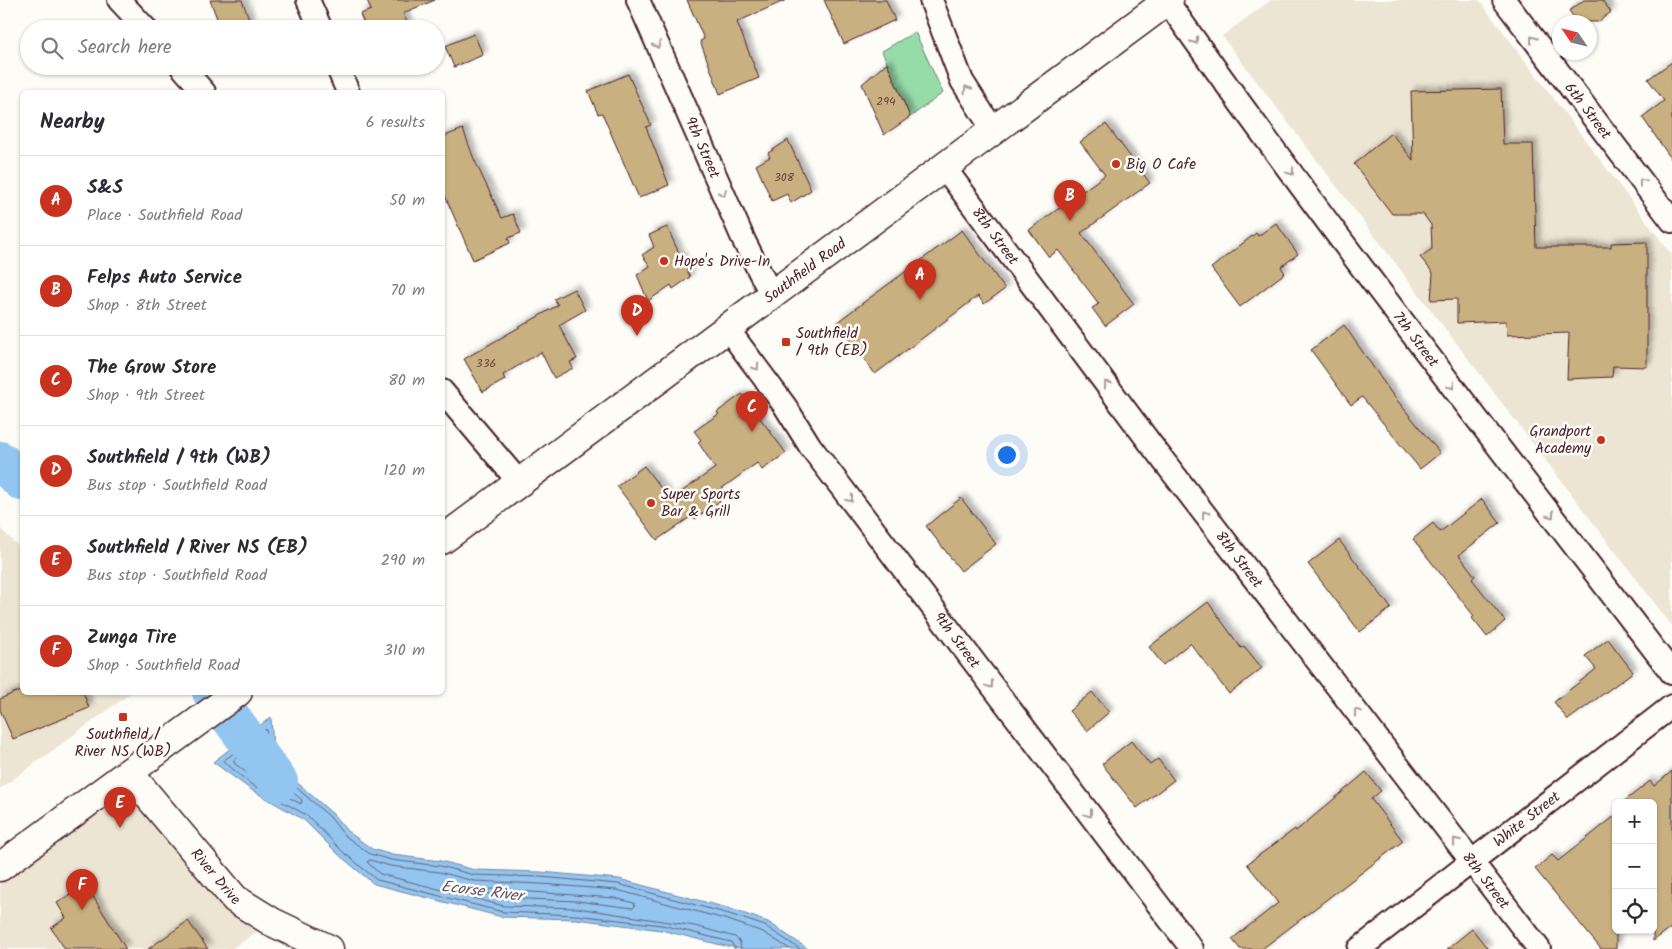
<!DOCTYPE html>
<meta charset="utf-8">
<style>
:root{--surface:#fff;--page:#f7f7f7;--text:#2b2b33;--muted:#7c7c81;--line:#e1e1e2;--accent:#c8321e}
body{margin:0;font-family:Kalam,sans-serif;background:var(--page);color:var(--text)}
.controls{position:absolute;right:15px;bottom:15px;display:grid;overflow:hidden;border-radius:8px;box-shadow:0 1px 4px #0004}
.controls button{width:45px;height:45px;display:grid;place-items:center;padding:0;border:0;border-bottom:1px solid var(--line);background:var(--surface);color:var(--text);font:25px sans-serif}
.compass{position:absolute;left:1552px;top:15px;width:45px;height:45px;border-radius:50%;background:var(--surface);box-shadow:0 1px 4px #0004;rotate:305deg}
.you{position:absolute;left:1006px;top:454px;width:18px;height:18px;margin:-12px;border:4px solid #fff;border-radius:50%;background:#1a73e8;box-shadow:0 0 0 8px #1a73e833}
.badge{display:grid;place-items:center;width:32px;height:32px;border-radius:50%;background:var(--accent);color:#fff;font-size:16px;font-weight:700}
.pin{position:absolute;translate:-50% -41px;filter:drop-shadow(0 1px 2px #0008)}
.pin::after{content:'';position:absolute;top:26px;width:18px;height:15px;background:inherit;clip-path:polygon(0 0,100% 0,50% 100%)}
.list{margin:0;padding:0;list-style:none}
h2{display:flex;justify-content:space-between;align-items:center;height:65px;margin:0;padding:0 20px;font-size:21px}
h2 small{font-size:16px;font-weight:400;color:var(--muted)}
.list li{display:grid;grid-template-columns:32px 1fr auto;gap:15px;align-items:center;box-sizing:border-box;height:90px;padding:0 20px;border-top:1px solid var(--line)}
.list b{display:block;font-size:19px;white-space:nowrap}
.list p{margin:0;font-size:16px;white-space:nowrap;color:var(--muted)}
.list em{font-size:16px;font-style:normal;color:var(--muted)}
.icon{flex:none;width:28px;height:28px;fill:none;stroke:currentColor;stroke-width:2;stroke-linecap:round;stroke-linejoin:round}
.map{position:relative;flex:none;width:1672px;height:949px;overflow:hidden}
.search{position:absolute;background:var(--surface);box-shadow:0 1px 4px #0004;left:20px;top:20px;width:425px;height:55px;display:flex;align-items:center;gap:12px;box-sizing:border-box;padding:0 18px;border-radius:28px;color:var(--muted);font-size:19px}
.panel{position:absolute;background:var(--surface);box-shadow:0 1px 4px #0004;left:20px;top:90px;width:425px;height:605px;border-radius:8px}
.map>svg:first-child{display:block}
</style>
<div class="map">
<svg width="1672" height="949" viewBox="0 0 1672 949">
<defs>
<filter id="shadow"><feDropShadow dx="4.5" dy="-4.5" stdDeviation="2.5" flood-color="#0004"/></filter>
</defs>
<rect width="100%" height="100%" fill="#fdfcf7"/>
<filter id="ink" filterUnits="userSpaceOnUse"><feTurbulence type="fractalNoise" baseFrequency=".02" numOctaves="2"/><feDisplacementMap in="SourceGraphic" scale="10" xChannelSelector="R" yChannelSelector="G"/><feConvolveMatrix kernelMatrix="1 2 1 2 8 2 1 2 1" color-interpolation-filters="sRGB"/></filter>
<g filter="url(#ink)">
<g fill="#ede5d3">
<path d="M 1271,0 L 1479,0 L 1672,255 L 1672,626 L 1222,36 Z"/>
<path d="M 0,528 L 22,550 L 22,692 L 131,693 L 0,789 Z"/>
<path d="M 129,773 L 272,922 L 231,949 L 0,949 L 0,867 Z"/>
</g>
<path fill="#96dca9" stroke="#707e6a" d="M 915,32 L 943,93 L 910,117 L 882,51 Z"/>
<path fill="#92c5ef" stroke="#7583a1" d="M 271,717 L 273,749 L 293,779 L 333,814 L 347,831 L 372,849 L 392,855 L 441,861 L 475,870 L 541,872 L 619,879 L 731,909 L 768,922 L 808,949 L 745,949 L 721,945 L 661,930 L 576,919 L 502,917 L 374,884 L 339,855 L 304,820 L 250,789 L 213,762 Z"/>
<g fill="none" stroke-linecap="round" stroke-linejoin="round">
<g stroke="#676179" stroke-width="1">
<path d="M 260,741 L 264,755 L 284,785 L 302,800 L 301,804 L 256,780 L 234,763 L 234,760 Z"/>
<path d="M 253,755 L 256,755 L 266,771 L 265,775 L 246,763 Z"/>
<path d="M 491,889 L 615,898 L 634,903 L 635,906 L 633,908 L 577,901 L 505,898 L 489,894 L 488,891 Z"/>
<path d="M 735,949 L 731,942 L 662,925 L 576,915 L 503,912 L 377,880 L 342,851 L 308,816 L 252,785 L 223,761 L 266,729 L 269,751 L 290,782 L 330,817 L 344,835 L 370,854 L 391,860 L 440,866 L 474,875 L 541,877 L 618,884 L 729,914 L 765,926 L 800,949"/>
<path d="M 741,949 L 740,942 L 735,937 L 695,926 L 577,908 L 504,906 L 380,874 L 367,862 L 370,860 L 390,866 L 439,872 L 474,881 L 541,884 L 617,890 L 728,920 L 763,932 L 790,949"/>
</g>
<g stroke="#92c5ef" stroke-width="40">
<path d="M 0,461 L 22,481"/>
<path d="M 212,692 L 278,782"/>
</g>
</g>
<g fill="#c9b080" stroke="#4a1f2b" filter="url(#shadow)">
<path d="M 210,0 L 242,0 L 253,29 L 221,29 Z"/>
<path d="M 367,0 L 435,0 L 403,13 L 410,29 L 366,29 L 360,14 L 371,10 Z"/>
<path d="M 687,0 L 786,0 L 737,22 L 759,78 L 720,94 L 700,41 L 704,39 Z"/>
<path d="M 824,0 L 886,0 L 895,20 L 844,44 Z"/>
<path d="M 1584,0 L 1602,0 L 1611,12 L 1598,22 L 1578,22 L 1569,11 Z"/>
<path d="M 474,34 L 483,55 L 454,67 L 445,46 Z"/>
<path d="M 1672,62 L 1672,160 L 1642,117 L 1664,101 L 1648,79 Z"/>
<path d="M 887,63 L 910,117 L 884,135 L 862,84 Z"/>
<path d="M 628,74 L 651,125 L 646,127 L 669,185 L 639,198 L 602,113 L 598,114 L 588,91 Z"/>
<path d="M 1501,89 L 1503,144 L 1533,144 L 1536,247 L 1611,247 L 1611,243 L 1647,242 L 1647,367 L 1613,366 L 1612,377 L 1567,379 L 1569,333 L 1507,335 L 1506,321 L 1457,323 L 1457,299 L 1431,300 L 1433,273 L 1420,257 L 1432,249 L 1431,225 L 1423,214 L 1392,214 L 1354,164 L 1391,133 L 1413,160 L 1411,91 Z"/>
<path d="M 1106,124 L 1150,183 L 1081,233 L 1134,304 L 1105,326 L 1092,308 L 1099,304 L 1058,250 L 1049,257 L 1029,230 L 1105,175 L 1080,142 Z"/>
<path d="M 463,129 L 474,159 L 502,218 L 513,214 L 521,233 L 508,238 L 510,243 L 473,260 L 442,189 L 442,137 Z"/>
<path d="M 788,140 L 811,190 L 791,203 L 787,194 L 772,201 L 756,165 L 770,157 L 768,153 Z"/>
<path d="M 1276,223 L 1298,254 L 1281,267 L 1285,273 L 1240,307 L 1211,268 L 1256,233 L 1258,236 Z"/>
<path d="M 667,227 L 690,277 L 673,289 L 671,285 L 648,301 L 637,275 L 650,266 L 642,255 L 654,247 L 649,235 Z"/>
<path d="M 962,230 L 1005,289 L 984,304 L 978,296 L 875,374 L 837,322 Z"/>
<path d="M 574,289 L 585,310 L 559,325 L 577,359 L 570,362 L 573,368 L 554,378 L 541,352 L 503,375 L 505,380 L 483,392 L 464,359 L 558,305 L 554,299 Z"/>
<path d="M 1344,325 L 1392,394 L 1440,453 L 1420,469 L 1362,397 L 1351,405 L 1311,350 Z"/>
<path d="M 742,394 L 786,453 L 762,470 L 757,463 L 714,494 L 720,501 L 695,519 L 693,515 L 657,540 L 617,486 L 644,466 L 670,500 L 715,468 L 698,442 L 701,440 L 694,431 L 719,414 L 717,412 Z"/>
<path d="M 961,498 L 996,544 L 961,571 L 926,526 Z"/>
<path d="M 1482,499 L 1500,523 L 1459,555 L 1475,576 L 1472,579 L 1505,621 L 1487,637 L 1472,618 L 1474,616 L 1413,539 L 1433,523 L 1440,532 Z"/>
<path d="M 1339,540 L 1391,608 L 1360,632 L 1308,564 Z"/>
<path d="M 1208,602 L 1241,648 L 1244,646 L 1262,668 L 1229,694 L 1190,643 L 1163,665 L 1149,647 Z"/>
<path d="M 1608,639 L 1633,672 L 1568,720 L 1554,702 L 1596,669 L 1585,656 Z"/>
<path d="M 16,692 L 83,692 L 89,708 L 13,739 L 0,710 L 0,699 Z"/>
<path d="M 1092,692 L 1109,712 L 1087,731 L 1069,711 Z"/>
<path d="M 1131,741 L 1150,765 L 1158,759 L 1174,780 L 1137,808 L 1102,764 Z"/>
<path d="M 1672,771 L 1672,927 L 1653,941 L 1653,803 L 1622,803 L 1650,781 L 1654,786 Z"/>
<path d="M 1366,772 L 1381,791 L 1371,799 L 1403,841 L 1262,949 L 1240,949 L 1232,939 L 1278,903 L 1247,864 L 1295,829 L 1296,831 Z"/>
<path d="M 1616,815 L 1616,949 L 1601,949 L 1535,869 L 1552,855 L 1558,861 Z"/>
<path d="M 85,884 L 126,949 L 65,949 L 51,928 L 66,918 L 57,903 Z"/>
<path d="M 188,921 L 208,949 L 148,949 Z"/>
<path d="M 1472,929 L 1488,949 L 1447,949 Z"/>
</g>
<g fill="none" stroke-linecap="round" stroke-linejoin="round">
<g stroke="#4a1f2b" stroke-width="26">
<g id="minor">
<path d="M 119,0 L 146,29"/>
<path d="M 308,0 L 321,29"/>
<path id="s1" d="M 638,0 L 745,243 L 771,294"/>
<path d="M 931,0 L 962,81 L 993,130"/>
<path id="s2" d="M 1504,0 L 1672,221"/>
<path id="s3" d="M 1167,1 C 1328,230 1502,450 1672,673"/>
<path d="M 181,66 L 204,92"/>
<path d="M 337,66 L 348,92"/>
<path id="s4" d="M 944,167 L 1153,447 L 1539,949"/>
<path id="s5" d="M 727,328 L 785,406 L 810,446 L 1192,949"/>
<path d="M 442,391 L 519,482"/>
<path id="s6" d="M 1359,949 L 1672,706"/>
</g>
</g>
<g stroke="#4a1f2b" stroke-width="31">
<g id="tertiary">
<path id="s7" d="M 129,773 L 235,899 L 272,922 L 329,949"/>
</g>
</g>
<g stroke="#4a1f2b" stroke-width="31">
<g id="secondary">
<path id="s8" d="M 442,540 L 1169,0"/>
<path d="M 0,867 L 238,692"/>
</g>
</g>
<use href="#minor" stroke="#fdfcf7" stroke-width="22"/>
<use href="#tertiary" stroke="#fdfcf7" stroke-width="28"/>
<use href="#secondary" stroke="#fdfcf7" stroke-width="28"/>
</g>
<defs><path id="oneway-chevron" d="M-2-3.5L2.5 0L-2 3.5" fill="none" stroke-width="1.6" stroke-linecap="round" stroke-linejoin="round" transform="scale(1.25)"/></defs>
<g stroke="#ac999b">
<use href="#oneway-chevron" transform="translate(1533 39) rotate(-126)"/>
<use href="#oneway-chevron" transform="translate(1195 41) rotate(55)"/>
<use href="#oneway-chevron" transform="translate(657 45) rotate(66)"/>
<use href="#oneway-chevron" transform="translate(967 89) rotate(-122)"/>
<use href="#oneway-chevron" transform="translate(1291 172) rotate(53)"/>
<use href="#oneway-chevron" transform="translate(1642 182) rotate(-127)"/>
<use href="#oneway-chevron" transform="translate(723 193) rotate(66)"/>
<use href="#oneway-chevron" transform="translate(756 367) rotate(54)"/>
<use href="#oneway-chevron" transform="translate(1107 384) rotate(-127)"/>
<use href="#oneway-chevron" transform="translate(1452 386) rotate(53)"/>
<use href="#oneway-chevron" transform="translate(850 499) rotate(53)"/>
<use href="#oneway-chevron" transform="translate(1205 514) rotate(-127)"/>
<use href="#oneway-chevron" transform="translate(1551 515) rotate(53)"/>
<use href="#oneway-chevron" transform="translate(990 685) rotate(53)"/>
<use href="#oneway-chevron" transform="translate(1357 712) rotate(-127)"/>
<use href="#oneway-chevron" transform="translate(1089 814) rotate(53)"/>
<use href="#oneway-chevron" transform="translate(1456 841) rotate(-128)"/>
</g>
</g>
<g fill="#c8321e" stroke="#fdfcf7" stroke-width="2">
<circle cx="1116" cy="164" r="5"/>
<circle cx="664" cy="261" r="5"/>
<rect x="781" y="337" width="10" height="10" rx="2.5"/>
<circle cx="1601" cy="440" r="5"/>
<circle cx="651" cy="503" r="5"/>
<rect x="118" y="712" width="10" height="10" rx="2.5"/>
</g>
<g text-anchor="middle" stroke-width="5" stroke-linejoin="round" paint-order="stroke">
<g font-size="12" fill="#6a4340">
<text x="886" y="105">294</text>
<text x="784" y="181">308</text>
<text x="486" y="367">336</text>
</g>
<g font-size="15" fill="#4a1f2b" stroke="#fdfcf7">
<text dy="5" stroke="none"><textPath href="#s2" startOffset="139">6th Street</textPath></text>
<text dy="5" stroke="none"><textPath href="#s1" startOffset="161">9th Street</textPath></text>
<text dy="5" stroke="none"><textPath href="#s4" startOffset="86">8th Street</textPath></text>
<text dy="5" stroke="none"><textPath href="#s8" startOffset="452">Southfield Road</textPath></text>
<text dy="5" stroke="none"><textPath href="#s3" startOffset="420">7th Street</textPath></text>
<text dy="5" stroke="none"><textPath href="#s4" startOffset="491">8th Street</textPath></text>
<text dy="5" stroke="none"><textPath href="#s5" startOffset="388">9th Street</textPath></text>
<text dy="5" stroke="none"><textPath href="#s6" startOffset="212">White Street</textPath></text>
<text dy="5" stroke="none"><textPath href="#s7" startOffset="135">River Drive</textPath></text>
<text dy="5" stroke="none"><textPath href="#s4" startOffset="896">8th Street</textPath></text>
</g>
<g font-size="15" fill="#4a1f2b" stroke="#fdfcf7" text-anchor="start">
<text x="1126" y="169">Big O Cafe</text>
<text x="674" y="266">Hope's Drive-In</text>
<text x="796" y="338">Southfield<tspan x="796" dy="17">/ 9th (EB)</tspan></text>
<text x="1591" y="436" text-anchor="end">Grandport<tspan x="1591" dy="17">Academy</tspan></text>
<text x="661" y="499">Super Sports<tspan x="661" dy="17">Bar &amp; Grill</tspan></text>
<text x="123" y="739" text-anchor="middle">Southfield /<tspan x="123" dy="17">River NS (WB)</tspan></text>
</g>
<g font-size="16" font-style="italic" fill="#605166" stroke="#fdfcf7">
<text transform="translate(482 890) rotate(7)" y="6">Ecorse River</text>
</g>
</g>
</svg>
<div class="controls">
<button>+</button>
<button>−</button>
<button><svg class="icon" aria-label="locate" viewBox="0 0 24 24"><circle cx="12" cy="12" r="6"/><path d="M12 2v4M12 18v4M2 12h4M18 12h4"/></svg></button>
</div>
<svg class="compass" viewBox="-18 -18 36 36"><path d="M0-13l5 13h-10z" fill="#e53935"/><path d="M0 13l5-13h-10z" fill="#7c7c81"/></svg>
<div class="you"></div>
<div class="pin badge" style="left:920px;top:300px">A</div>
<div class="pin badge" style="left:1070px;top:221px">B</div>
<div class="pin badge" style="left:752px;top:432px">C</div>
<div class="pin badge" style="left:637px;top:336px">D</div>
<div class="pin badge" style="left:120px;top:828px">E</div>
<div class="pin badge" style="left:82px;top:910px">F</div>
<div class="search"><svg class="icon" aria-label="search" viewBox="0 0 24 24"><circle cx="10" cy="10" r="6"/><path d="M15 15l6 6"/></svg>Search here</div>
<section class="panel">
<h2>Nearby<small>6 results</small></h2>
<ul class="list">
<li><span class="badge">A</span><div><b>S&amp;S</b><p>Place · Southfield Road</p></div><em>50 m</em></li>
<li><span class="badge">B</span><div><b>Felps Auto Service</b><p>Shop · 8th Street</p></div><em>70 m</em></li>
<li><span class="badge">C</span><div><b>The Grow Store</b><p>Shop · 9th Street</p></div><em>80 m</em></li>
<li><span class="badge">D</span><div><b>Southfield / 9th (WB)</b><p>Bus stop · Southfield Road</p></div><em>120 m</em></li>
<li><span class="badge">E</span><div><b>Southfield / River NS (EB)</b><p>Bus stop · Southfield Road</p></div><em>290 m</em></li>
<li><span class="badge">F</span><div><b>Zunga Tire</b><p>Shop · Southfield Road</p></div><em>310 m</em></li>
</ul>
</section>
</div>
